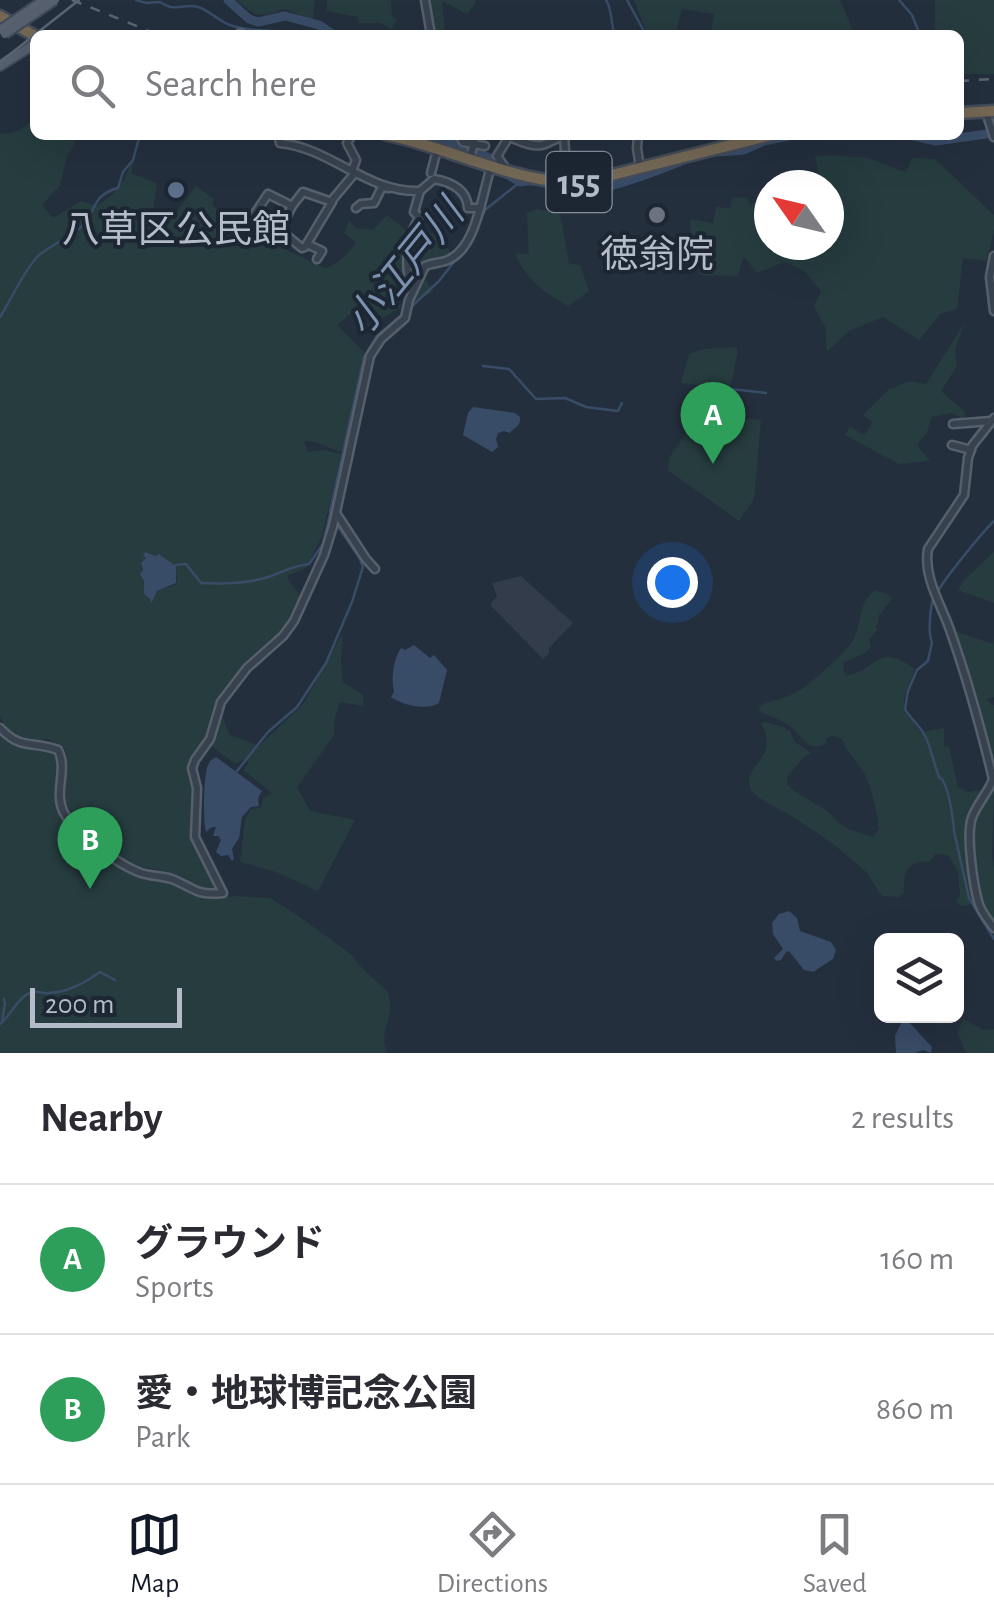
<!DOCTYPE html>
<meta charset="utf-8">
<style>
:root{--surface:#fff;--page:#f7f7f7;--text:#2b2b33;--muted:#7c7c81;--line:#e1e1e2;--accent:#111827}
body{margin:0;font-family:"Alegreya Sans","Noto Sans JP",sans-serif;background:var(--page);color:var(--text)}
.controls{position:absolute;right:30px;bottom:30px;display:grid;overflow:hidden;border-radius:15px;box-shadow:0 10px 40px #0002}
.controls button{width:90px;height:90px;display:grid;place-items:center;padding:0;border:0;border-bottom:2px solid var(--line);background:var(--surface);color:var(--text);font:50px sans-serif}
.compass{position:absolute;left:754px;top:170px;width:90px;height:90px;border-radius:50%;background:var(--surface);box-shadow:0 10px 40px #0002;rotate:304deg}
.scale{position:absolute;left:30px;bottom:25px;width:152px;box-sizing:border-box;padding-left:10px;border:5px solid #b4bcc9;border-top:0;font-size:28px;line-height:35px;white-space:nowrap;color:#b4bcc9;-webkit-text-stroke:8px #1d2633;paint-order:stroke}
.you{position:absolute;left:672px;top:582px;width:35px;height:35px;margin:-25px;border:8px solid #fff;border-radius:50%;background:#1a73e8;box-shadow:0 0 0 15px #1a73e833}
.badge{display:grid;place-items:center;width:65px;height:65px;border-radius:50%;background:var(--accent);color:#fff;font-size:32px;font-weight:700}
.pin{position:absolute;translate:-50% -82px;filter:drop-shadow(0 2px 5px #0008)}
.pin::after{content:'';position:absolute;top:52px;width:35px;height:30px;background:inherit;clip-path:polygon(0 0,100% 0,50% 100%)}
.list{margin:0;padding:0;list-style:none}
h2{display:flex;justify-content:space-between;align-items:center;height:130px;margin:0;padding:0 40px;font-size:42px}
h2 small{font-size:32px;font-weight:400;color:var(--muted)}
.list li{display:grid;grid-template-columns:65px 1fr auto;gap:30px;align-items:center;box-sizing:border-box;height:150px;padding:0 40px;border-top:2px solid var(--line)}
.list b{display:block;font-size:38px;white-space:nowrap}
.list p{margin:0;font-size:32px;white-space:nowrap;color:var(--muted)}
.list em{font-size:32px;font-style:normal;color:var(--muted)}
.icon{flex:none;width:55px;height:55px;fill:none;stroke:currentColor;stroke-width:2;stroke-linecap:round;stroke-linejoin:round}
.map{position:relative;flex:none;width:994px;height:1053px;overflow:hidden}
.search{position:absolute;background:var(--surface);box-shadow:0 10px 40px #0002;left:30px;right:30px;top:30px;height:110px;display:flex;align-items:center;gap:25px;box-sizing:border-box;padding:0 35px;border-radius:15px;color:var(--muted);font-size:38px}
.sheet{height:430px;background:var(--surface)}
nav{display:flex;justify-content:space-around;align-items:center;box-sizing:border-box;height:140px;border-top:2px solid var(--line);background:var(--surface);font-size:28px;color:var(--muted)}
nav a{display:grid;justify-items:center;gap:5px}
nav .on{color:var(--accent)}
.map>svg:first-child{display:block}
</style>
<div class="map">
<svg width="994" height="1053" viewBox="0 0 994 1053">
<rect width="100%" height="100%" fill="#242f3e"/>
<path fill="#323c4b" d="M 521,576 L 573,623 L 549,648 L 549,653 L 543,659 L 490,605 L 497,596 L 492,583 Z"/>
<g fill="#263c3f" fill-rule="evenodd">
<path d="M 237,0 L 315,0 L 313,20 L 285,9 C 260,18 256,18 237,0 Z"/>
<path d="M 327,0 L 391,0 L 392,16 L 397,20 L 392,29 L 379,23 L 359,23 L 358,17 L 327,11 Z"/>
<path d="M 428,0 L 475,0 L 476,2 L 467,14 L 442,1 L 445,30 L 443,35 L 433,35 Z"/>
<path d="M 634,0 L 840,0 L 852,28 L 858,35 L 714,35 L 711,32 L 714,14 L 682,9 L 675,35 L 648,35 Z"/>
<path d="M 935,0 L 994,0 L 994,74 L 959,74 L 959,35 L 935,35 Z"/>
<path d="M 35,118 L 35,135 L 71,135 L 75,143 L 67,157 L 60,185 L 42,205 L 53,218 L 81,201 L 96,206 C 127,189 130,166 138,135 L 141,135 L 131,173 L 157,183 L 153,214 L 167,218 L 173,216 L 196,186 L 214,199 L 212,205 L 242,229 L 325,268 C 338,265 349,253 356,242 L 344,233 L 349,220 L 356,228 L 373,230 L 387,215 L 406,230 L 406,244 L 418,244 L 425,232 L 439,235 L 438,245 L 448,247 L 450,255 L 440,259 L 434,257 L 423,274 L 433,292 L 413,303 L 411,300 L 416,288 L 402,279 L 385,296 L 385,305 L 390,303 L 403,305 L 384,318 L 364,303 L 337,325 L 364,352 L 342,452 C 329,449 317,440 304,441 L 308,452 L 323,450 L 341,454 L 322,536 L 306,568 L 287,576 C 290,585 298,591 303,599 L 289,625 L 215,706 L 212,711 L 222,716 L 230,735 L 259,746 L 304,703 L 343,632 L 341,659 L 343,682 L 363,695 L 363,706 L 340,702 L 335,717 L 334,735 L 297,787 L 310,811 L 355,820 L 318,891 L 276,872 L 240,862 L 245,819 L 251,809 L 261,808 L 263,798 L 272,793 L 243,770 L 249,763 L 245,759 L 235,764 L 208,744 L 208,738 L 196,754 L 191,768 L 194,792 L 192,838 L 218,889 L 190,885 L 165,871 L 139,866 L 103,848 L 78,828 L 66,805 L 66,750 L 49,739 L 22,742 L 9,733 L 0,717 L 0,133 C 14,136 25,127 35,118 ZM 147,552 L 157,556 L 160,555 L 176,566 L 177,580 L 175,585 L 157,591 L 151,602 L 145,591 L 141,563 L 145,559 Z"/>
<path d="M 831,155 L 868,158 L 906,172 L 912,158 L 935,159 L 994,215 L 994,230 L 987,261 L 963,258 L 957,309 L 940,314 L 919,340 L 883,317 L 849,331 L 827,352 L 825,327 L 814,306 L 821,291 L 804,271 L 785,262 L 757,273 L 744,257 L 737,276 L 700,275 L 692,250 L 690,219 L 713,223 L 716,207 L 730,208 L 732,197 L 747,198 L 750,204 L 769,201 L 769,245 L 829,245 L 829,185 L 810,185 L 820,183 L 815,156 Z"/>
<path d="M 537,209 L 560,213 L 569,264 L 580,265 L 589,291 L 568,306 C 544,293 526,279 515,253 L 529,254 L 527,213 Z"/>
<path d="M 965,322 L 955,350 L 957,366 L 941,391 L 965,412 L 964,420 L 951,413 L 932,417 L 927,432 L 917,445 L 930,461 L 899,464 L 845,435 L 850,427 L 863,434 L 866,433 L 872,422 L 863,415 L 888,390 L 910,381 L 926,384 Z"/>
<path d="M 736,347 L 738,350 L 730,389 L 681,383 L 689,354 L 703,349 Z"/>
<path d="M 699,415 L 727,421 L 729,417 L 761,420 L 754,499 L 739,521 L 668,470 L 669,458 Z"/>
<path d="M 994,552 L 994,603 L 958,590 L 965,579 Z"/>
<path d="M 875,590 L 887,594 L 892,599 L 879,615 L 878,623 L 875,626 L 878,629 L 869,640 L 871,647 L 865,653 L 844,662 L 843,671 L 846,676 C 880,669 876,641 915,669 C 903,702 896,703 921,732 L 944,728 L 944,746 L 949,747 L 958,787 L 967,792 L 980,790 L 984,792 L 968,818 L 975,898 L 970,905 L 962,906 L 956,902 L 960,895 L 958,872 L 948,855 L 936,854 L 930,861 C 906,862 904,871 904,893 L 899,897 L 882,896 C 875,888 872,878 864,870 C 840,848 815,831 788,814 C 777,807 754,799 750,787 C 742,765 781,758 761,724 L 765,722 L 783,727 L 790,731 L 795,742 L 811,753 L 804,757 L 787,777 L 787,784 L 793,790 L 829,812 L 837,821 L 848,829 L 873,837 L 879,829 C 877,811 872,789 864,773 C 857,761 846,752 842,739 L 832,736 L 827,738 L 826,744 C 807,752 804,738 791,727 C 782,720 771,716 760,712 L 759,707 C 770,699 783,700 795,693 C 809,686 838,659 849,646 C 863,629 856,604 875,590 Z"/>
<path d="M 954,631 L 993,644 L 994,638 L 994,697 L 987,699 L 991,705 L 994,705 L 994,767 L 992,769 Z"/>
<path d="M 0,736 C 25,761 39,739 60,760 L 60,810 L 66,822 L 86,843 L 127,870 L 146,878 L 171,882 L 182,889 L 215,898 L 235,896 L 270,898 L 297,915 L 352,955 L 359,965 L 388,992 C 389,998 391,1004 390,1010 C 388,1027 380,1034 387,1053 L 0,1053 Z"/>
<path d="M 994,790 L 992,856 L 994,867 L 994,924 L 982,903 L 975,859 L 974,830 L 975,817 L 991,791 Z"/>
<path d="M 964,1019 L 983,1030 L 994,1029 L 994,1053 L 966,1053 L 957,1032 Z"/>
</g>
<g fill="#394c67">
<path d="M 473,407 L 515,413 L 520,417 C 521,427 515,426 510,433 L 504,431 L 498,433 L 496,439 L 498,447 L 492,452 L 463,435 L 468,413 Z"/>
<path d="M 145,552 L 156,556 L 159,554 L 176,566 L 176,583 L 157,591 L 151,604 L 150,599 L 144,594 L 144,581 L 140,574 L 143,570 L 141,563 L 146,558 L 143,555 Z"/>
<path d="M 414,645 L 430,658 L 434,655 L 447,670 L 439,703 C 425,711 403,705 391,697 L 394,692 C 391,679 393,660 401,648 L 405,650 Z"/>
<path d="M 216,757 L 262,791 L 258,798 L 259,806 L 251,807 L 242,817 L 239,838 L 232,849 L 234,859 L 232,861 L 228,855 L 221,856 L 216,852 L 221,840 L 218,836 L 213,836 L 216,827 L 212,827 L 206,832 C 203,822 203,772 209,763 C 210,760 214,759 216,757 Z"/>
<path d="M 789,911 L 797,918 L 800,931 L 831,942 L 836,950 L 833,959 L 813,972 L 804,970 L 789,951 L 786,952 L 781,960 L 777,961 L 774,958 L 783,949 L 773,934 L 772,923 L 779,914 Z"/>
<path d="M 904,1017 L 932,1047 L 931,1053 L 923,1050 L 915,1053 L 896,1053 L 895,1036 Z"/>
</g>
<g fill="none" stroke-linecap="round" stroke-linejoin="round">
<g stroke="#394c67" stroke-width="2.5">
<path d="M 136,0 L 146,3 L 160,2 C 176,13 181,3 198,7 C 211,11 220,23 233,26 C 258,34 286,28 313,35"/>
<path d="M 606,0 C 613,11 610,23 615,35"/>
<path d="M 627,0 L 646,35"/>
<path d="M 899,0 L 912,15 L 920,35"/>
<path d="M 339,135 L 347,138 L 348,135"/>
<path d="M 928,139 L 928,135"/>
<path d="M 473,236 L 485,210 L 520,182"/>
<path d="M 411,307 L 439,281 L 457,258"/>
<path d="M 0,317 C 12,298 22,274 37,257 C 50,244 70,239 82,226 C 97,210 92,195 118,188 L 123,172 L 133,160 L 140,135"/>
<path d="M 483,366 L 509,369 L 536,399 L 565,398 L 586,407 L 618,411 L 622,403"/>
<path d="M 684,412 L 726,418 L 731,389 L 766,393"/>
<path d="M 332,519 L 330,511 L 364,357 L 377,336 L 405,312"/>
<path d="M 994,521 C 982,533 934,590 932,603 C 930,613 928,634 932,642 L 928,661 L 917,670 L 908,691 L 905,709 C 910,718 919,725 924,734 C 931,746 932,758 937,771 C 942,786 939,771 945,785 C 949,793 954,823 954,831 L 969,898 L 994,939"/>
<path d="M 176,565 L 186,564 L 201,583 C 221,584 241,584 261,579 C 278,575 290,566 309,564 L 323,544 L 330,514"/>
<path d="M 237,771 L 268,732 L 297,707 L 326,663 L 352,602 L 363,567 L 360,559 L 337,525"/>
<path d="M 2,1022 L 5,1003 L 4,999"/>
<path d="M 0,1024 C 12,1015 18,995 33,992 C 39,991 44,994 49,993 C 69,992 84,983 100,972 L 115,980"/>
</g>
<g stroke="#394c67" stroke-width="9">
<path d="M 228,0 L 249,19 L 258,22 L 285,16 L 319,25 L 334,35"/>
<path d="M 430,135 L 493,159"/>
<path d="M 909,135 L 936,141 L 994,133"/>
<path d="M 719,152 L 744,150 L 764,141 L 793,135"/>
<path d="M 500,170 L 520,182 C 539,178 556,188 574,191 C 599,193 654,172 679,162"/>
</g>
<g stroke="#565f6c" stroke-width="11">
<g id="minor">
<path d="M 425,0 L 431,35"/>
<path d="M 240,35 L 240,33 L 244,35"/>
<path d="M 986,112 L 994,137"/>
<path d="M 278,135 L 280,143 C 331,148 367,193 420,191 L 414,212 L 419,217 C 406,241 404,266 412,292"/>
<path d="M 352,135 L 347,143 L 356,160 L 352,171"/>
<path d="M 459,135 L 463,142 L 485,146"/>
<path d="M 564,135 L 567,182"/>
<path d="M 638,135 L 637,148 L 640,168"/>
<path d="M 509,137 C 518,140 531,147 541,145 C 548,144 556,138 564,136"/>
<path d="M 470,158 L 476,135"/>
<path d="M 506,169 L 497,156 L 510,135"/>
<path d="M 431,173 L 437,150"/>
<path d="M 420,191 L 434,179 C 451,182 467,189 468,208 L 480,208"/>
<path d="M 332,202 L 303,192 L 292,206 L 268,194 L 254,215 L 280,230 L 302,248 L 305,247 L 332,202 L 333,199 L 354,174"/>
<path d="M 356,208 L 361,204 L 374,203 L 382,187 L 389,188"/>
<path d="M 280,230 L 292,206"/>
<path d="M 307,244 L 322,251 L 317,259"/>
<path d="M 994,256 L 990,277 L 994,311"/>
<path d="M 994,418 L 972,446 L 968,458 L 964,495 L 928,549 C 923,577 941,604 950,630 C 967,678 981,729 993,779 C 988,794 974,807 971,821 C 967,840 973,882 978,901 C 980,911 988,920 994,928"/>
<path d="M 953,424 L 991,421"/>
<path d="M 952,445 L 971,450"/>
<path d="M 336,513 L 366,559 L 375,569"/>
<path d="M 0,728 C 22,751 31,740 58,750 C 68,769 54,791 63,811 C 73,832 119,865 141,873 C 151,876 162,876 172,879 C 194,888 196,896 223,893 L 195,837 L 197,788 L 192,768 L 195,760 L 210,739 L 221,702 L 247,668 L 283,636 L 294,621 L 324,555 L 333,526 L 370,356 L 381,339 L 405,318 L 409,300 L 425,266 C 432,263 441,263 448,260 C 477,248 482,193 491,167"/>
</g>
</g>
<g stroke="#414a57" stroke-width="12">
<path id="major" d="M 0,66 L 35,44"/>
</g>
<g stroke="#434c59" stroke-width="15">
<g id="highway">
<path d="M 0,16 L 35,36"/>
<path d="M 959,113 L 994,111"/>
<path d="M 387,135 C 450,147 530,191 592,180 L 771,135"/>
</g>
</g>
<use href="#minor" stroke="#38414e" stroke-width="6"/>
<use href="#major" stroke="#56606e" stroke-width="8"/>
<use href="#highway" stroke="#746855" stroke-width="10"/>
<path stroke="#5a6575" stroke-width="2.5" d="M 0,62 L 79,0"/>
<g stroke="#5a6575" stroke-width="2.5" stroke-dasharray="10 10" stroke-linecap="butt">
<path d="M 72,0 L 159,35"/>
<path d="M 959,81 L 994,79"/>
</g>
<g stroke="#414a57" stroke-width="12" stroke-linecap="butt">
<g id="major-bridge">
<path d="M 0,30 L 44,0"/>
<path d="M 5,34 L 55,0"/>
</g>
</g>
<use href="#major-bridge" stroke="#56606e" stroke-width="8"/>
</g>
<circle fill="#5c6f8a" stroke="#1d2633" stroke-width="4" cx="176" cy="190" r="10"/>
<circle fill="#6b7280" stroke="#1d2633" stroke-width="4" cx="657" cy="215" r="10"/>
<g text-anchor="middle" stroke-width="8" stroke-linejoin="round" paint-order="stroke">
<rect fill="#1d2633" stroke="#878f9c" stroke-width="2.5" x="546.5" y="152" width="65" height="60" rx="8"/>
<g font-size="35" font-weight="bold" fill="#b4bcc9">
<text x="579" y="194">155</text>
</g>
<g font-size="38" fill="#b4bcc9" stroke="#1d2633">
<text x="176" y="242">八草区公民館</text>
<text x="657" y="267">徳翁院</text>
</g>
<g font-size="40" font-style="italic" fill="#7c92b1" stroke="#1d2633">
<text transform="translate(404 267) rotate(-51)" y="14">小江戸川</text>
</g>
</g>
</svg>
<div class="controls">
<button><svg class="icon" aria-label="layers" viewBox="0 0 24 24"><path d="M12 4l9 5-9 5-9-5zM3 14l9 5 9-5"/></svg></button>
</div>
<svg class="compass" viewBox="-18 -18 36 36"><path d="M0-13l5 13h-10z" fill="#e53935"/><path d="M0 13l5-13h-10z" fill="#7c7c81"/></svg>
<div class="scale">200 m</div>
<div class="you"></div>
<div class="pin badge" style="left:713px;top:464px;background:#2e9e5b">A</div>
<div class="pin badge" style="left:90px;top:889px;background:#2e9e5b">B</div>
<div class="search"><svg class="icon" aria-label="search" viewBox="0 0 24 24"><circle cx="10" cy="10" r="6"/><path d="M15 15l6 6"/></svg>Search here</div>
</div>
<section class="sheet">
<h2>Nearby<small>2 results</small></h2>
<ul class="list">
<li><span class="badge" style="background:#2e9e5b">A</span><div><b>グラウンド</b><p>Sports</p></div><em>160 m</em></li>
<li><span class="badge" style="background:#2e9e5b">B</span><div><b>愛・地球博記念公園</b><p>Park</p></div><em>860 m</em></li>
</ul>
</section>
<nav>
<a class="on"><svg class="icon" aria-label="map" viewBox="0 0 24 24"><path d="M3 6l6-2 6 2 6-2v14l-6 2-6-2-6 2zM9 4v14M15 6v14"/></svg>Map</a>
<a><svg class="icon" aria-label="directions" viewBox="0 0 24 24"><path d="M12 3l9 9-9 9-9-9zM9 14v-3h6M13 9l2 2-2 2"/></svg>Directions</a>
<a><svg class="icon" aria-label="saved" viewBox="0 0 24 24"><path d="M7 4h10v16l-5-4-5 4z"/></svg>Saved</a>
</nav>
